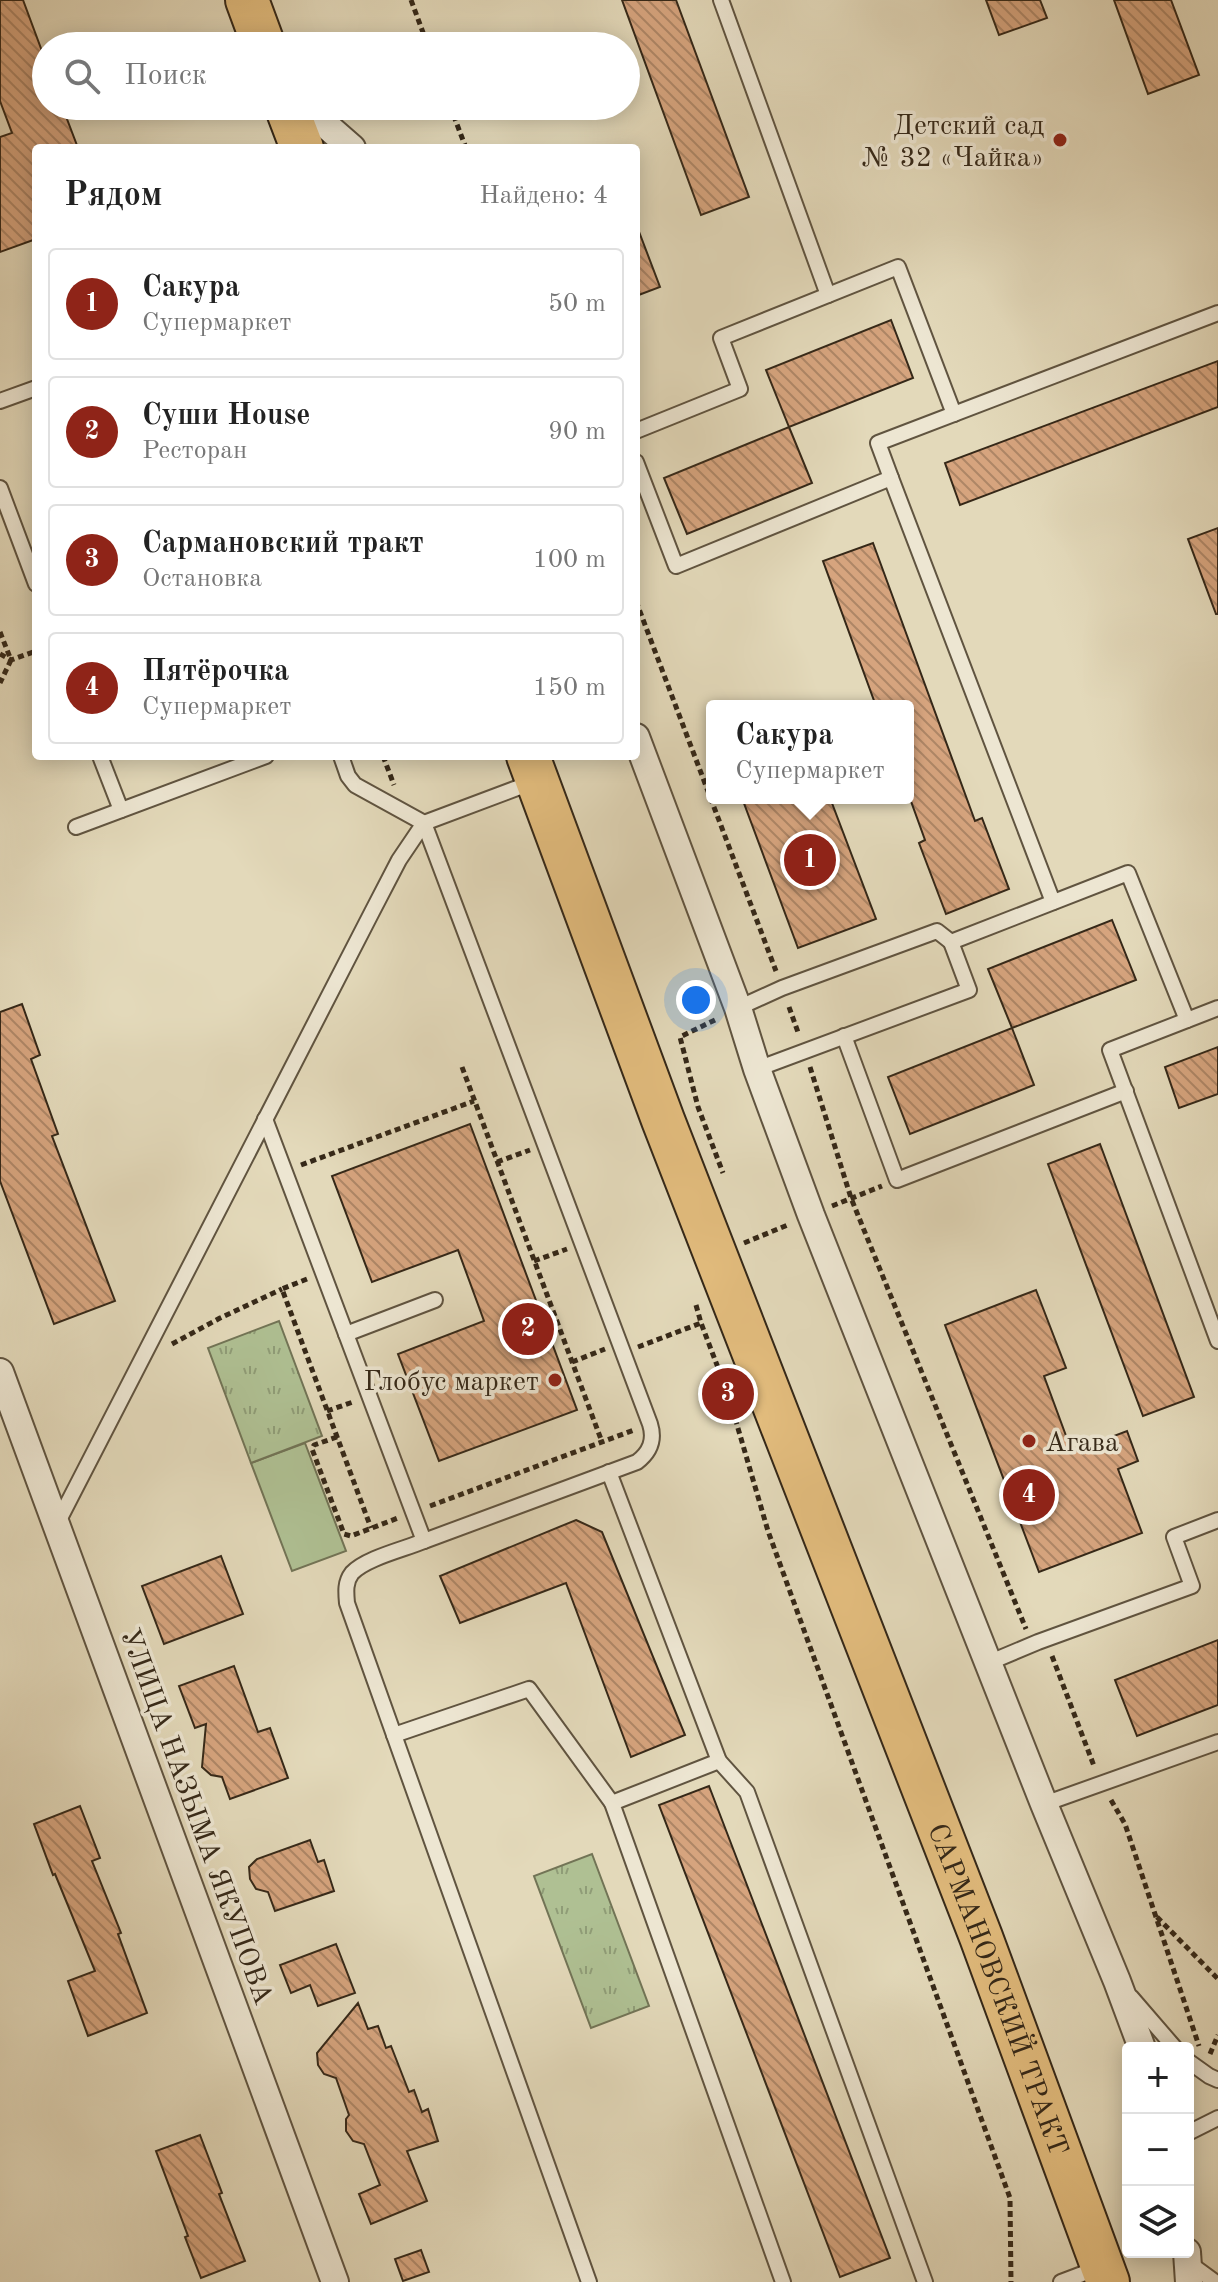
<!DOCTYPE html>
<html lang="ru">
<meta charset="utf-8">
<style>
:root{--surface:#fff;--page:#f6f6f6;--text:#222;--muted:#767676;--line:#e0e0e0;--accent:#8f2418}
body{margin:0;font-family:"Old Standard TT",serif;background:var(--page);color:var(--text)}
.controls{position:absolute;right:24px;bottom:24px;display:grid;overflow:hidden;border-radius:8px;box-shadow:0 4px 20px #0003}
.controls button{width:72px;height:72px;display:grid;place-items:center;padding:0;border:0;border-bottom:2px solid var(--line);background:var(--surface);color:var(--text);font:40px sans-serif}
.you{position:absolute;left:696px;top:1000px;width:28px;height:28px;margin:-20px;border:6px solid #fff;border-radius:50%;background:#1a73e8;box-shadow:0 0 0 12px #1a73e833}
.badge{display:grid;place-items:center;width:52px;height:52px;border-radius:50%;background:var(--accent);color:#fff;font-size:26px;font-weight:700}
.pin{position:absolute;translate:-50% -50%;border:4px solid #fff;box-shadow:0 2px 8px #0006}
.popup{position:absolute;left:706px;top:700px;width:208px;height:104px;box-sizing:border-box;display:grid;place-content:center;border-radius:8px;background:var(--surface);filter:drop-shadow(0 2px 6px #0005);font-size:26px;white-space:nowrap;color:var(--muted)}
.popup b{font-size:30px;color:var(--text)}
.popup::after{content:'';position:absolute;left:50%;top:100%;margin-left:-16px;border:16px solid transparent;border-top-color:var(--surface)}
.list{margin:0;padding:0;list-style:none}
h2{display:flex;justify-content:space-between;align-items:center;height:104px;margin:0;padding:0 32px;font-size:34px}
h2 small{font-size:26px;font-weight:400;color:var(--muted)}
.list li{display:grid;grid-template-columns:52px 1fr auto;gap:24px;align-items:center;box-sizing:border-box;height:112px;margin:0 16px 16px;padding:0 16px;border:2px solid var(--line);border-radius:8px}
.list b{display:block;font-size:30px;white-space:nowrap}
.list p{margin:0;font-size:26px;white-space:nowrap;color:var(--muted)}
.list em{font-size:26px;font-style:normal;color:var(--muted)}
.icon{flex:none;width:44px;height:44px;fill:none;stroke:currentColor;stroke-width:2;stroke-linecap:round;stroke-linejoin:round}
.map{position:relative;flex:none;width:1218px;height:2282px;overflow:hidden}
.search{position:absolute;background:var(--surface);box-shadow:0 4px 20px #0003;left:32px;top:32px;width:608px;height:88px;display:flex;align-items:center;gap:20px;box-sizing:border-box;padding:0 28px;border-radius:44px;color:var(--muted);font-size:30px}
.panel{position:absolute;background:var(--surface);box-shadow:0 4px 20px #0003;left:32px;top:144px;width:608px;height:616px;border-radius:8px}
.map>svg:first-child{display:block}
</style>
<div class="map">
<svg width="1218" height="2282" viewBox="0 0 1218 2282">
<defs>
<pattern id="park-tufts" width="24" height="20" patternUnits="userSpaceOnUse" patternTransform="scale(2)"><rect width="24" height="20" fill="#afc093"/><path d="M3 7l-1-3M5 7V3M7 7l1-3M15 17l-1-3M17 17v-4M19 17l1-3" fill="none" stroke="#8f9c77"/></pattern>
<pattern id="building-back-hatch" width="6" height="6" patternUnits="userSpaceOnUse" patternTransform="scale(2)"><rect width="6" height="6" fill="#d6a47e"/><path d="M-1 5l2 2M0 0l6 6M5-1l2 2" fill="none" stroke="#ae8666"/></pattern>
</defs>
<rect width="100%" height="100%" fill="#e3d9ba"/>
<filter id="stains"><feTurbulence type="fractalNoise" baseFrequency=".0025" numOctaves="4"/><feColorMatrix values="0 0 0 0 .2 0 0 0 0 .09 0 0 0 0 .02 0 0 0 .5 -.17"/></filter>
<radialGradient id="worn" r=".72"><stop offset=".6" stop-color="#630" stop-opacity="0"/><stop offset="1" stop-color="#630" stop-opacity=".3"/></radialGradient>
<path fill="#afc093" stroke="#727456" stroke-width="2" d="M 305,1443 L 346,1551 L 292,1571 L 251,1463 Z"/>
<g fill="url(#park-tufts)" stroke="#727456" stroke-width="2">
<path d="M 279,1321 L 322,1436 L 251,1463 L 208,1348 Z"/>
<path d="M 592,1854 L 649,2006 L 591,2028 L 534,1876 Z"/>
</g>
<g fill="url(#building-back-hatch)" stroke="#352818" stroke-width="2">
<path d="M 0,0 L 23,0 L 46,62 L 46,106 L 62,106 L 78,148 L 36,148 L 36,239 L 0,252 L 0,137 L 12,133 L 0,101 Z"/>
<path d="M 622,0 L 676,0 L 749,197 L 701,215 Z"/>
<path d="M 986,0 L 1040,0 L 1047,18 L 999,35 Z"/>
<path d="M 1114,0 L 1171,0 L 1199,75 L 1148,94 Z"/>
<path d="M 638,229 L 660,287 L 636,296 L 636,230 Z"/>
<path d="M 891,320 L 913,378 L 789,427 L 766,370 Z"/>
<path d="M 1218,361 L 1218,407 L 960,505 L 945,463 Z"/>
<path d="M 789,427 L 812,483 L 687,534 L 664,478 Z"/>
<path d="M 1218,528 L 1218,614 L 1216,614 L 1188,539 Z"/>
<path d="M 873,543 L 975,821 L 982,818 L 1009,889 L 946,914 L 919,843 L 925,840 L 908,793 L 908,706 L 876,706 L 823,561 Z"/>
<path d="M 742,798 L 830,798 L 876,919 L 798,948 Z"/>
<path d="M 1112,920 L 1136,980 L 1012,1028 L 988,969 Z"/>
<path d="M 22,1004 L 40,1055 L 31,1059 L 58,1134 L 52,1136 L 115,1301 L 54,1324 L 0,1181 L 0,1012 Z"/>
<path d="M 1012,1028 L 1034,1085 L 910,1134 L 888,1077 Z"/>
<path d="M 1218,1047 L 1218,1094 L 1179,1108 L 1165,1067 Z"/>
<path d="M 470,1124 L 577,1410 L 439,1461 L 398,1354 L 484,1321 L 458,1250 L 372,1282 L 332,1176 Z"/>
<path d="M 1100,1144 L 1194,1397 L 1143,1416 L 1048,1164 Z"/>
<path d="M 1036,1290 L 1066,1368 L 1044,1376 L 1072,1452 L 1127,1431 L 1138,1461 L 1118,1469 L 1142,1533 L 1039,1572 L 945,1325 Z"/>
<path d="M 576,1520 L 602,1532 L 685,1735 L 631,1757 L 566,1583 L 460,1623 L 440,1576 Z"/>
<path d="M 221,1556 L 243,1614 L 164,1644 L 142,1586 Z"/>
<path d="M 1218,1640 L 1218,1705 L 1137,1736 L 1115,1680 Z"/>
<path d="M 234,1666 L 258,1732 L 270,1728 L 288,1778 L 230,1799 L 222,1777 L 211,1775 L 202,1767 L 206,1724 L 195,1728 L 179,1686 Z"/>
<path d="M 709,1786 L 890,2258 L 840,2277 L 659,1805 Z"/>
<path d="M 80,1806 L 100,1858 L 92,1861 L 121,1933 L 118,1934 L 147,2013 L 88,2036 L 68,1981 L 95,1971 L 55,1874 L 53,1875 L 34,1824 Z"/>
<path d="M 310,1840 L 318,1862 L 324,1860 L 334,1891 L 275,1911 L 268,1892 L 256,1889 L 250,1879 L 249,1867 L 257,1859 Z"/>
<path d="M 336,1944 L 355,1993 L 318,2006 L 310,1985 L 291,1993 L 280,1965 Z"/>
<path d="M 358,2003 L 368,2029 L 378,2026 L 386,2048 L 391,2046 L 409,2092 L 414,2090 L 422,2112 L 428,2109 L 438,2141 L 407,2151 L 427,2201 L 371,2224 L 359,2194 L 380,2185 L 364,2144 L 353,2141 L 346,2131 L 346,2119 L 349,2115 L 336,2078 L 324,2074 L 318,2065 L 317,2053 Z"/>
<path d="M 200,2135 L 222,2193 L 219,2194 L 245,2261 L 201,2278 L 185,2237 L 188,2236 L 156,2151 Z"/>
<path d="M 421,2250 L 429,2272 L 403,2281 L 395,2259 Z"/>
</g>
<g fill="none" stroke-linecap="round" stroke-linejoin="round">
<g stroke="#605440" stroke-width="18">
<g id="lane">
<path d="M 721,0 L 828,295"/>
<path d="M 0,401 L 36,388"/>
<path d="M 636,431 L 740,389 L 721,338 L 898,267 L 954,414"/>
<path d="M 636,462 L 676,566 L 891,478 L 878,443 L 1218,313"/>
<path d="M 891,478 L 1053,902"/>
<path d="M 0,488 L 36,584"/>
<path d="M 100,756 L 121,810"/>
<path d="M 76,827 L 266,756"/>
<path d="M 738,1008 L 782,988 L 937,931 L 951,942"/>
<path d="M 1218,1008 L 1110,1050 L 1218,1341"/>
<path d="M 844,1036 L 897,1180 L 1126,1091"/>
<path d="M 757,1069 L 969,990 L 951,942 L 1128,873 L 1187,1020"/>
<path d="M 265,1119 L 424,1541 L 637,1462 C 650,1452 655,1440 650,1424 L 424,823 L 355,785 L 348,776 L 341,756"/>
<path d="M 346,1334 L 435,1300"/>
<path d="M 609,1472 L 719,1761 L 612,1803 L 783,2282"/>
<path d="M 57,1524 L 372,912 L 399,860 L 424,823 L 533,782"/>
<path d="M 424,1541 C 405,1549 366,1558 352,1573 C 345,1582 346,1592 347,1603 L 589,2282"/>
<path d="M 988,1663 L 1038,1642 L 1192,1586 L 1174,1537 L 1218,1520"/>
<path d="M 394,1735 L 529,1689 L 612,1803"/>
<path d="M 719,1761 L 747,1792 L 925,2282"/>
<path d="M 1044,1804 L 1218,1742"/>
<path d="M 1131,1997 L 1175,2048"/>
<path d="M 1188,2061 L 1209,2076 L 1218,2080"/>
<path d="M 1188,2133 L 1218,2118"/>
<path d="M 1189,2263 L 1215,2282"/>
<path d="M 1061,2282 L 1098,2268"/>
</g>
</g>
<g stroke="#605440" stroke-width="30">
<g id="street">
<path d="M 304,106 L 352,148"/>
<path d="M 636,737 L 738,1008 L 757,1069 L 811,1215 L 1044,1804 L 1117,1981 L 1142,2048"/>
<path d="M 0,1372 L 335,2282"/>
<path d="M 1187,2252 L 1189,2282"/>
</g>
</g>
<g stroke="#352818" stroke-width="46">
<g id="primary">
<path d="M 247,0 L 264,46"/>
<path d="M 286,106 L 302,148"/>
<path id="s1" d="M 528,756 L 663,1120 L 981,1937 L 1108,2282"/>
</g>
</g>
<g stroke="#352818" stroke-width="5" stroke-dasharray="6 4" stroke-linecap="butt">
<path d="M 411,0 L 428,46"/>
<path d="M 450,106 L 466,148"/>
<path d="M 636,601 L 776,971"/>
<path d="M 0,632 L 11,660 L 0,683"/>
<path d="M 0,654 L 11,660 L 36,651"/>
<path d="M 383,756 L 394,785"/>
<path d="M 789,1007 L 799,1035"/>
<path d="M 715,1020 L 680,1037 L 698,1107 L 723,1173"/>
<path d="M 462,1067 L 602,1442"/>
<path d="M 810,1067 L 851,1198 L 1026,1629"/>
<path d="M 497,1162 L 530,1150"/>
<path d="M 301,1165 L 474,1101"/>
<path d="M 832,1206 L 882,1186"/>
<path d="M 744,1243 L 790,1224"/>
<path d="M 534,1261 L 567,1249"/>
<path d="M 307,1279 L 282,1289 L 371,1528"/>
<path d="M 696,1305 L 701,1323 L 728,1394 L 768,1531 L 1010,2198 L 1011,2282"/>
<path d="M 172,1344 L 220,1318 L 282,1289"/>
<path d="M 638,1347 L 701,1323"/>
<path d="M 572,1362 L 605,1349"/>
<path d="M 327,1411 L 353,1402"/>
<path d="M 337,1437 L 314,1445 L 312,1449 L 344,1534 L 351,1536 L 398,1518"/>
<path d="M 430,1506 L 634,1430"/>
<path d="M 1052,1656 L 1094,1766"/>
<path d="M 1111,1800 L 1125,1824 L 1199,2046"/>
<path d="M 1157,1917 L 1218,1979"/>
<path d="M 1210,2054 L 1218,2035"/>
</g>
<use href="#lane" stroke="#ede6d2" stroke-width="14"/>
<use href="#street" stroke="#ede6d2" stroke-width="26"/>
<use href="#primary" stroke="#e2bc7d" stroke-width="42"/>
</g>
<g fill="#8f2418" stroke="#ede6d2" stroke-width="3">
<circle cx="1060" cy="140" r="8"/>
<circle cx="555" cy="1380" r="8"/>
<circle cx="1029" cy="1441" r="8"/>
</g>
<g text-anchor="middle" stroke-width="7" stroke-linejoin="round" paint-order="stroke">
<g font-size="28" fill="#352818" stroke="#ede6d2" text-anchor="end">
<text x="1044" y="134">Детский сад<tspan x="1044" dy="32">№ 32 «Чайка»</tspan></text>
<text x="539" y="1390">Глобус маркет</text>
<text x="1045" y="1451" text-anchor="start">Агава</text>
</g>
<g font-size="28" fill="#352818" stroke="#ede6d2">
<text transform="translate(198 1816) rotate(70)" y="10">УЛИЦА НАЗЫМА ЯКУПОВА</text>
<text dy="10" stroke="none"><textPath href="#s1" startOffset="1320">САРМАНОВСКИЙ ТРАКТ</textPath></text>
</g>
</g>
<rect width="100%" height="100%" filter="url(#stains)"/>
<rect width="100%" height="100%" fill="url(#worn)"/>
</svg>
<div class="controls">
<button>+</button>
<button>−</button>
<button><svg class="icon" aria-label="layers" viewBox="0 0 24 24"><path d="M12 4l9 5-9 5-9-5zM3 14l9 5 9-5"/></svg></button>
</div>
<div class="you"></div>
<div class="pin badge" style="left:810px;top:860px">1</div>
<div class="popup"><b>Сакура</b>Супермаркет</div>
<div class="pin badge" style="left:528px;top:1329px">2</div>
<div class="pin badge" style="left:728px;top:1394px">3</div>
<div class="pin badge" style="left:1029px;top:1495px">4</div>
<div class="search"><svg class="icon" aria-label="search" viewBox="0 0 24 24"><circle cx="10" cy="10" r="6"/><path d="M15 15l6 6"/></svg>Поиск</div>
<section class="panel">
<h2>Рядом<small>Найдено: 4</small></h2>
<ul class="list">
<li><span class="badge">1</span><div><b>Сакура</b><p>Супермаркет</p></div><em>50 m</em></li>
<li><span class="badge">2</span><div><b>Суши House</b><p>Ресторан</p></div><em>90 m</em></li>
<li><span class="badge">3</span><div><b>Сармановский тракт</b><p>Остановка</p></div><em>100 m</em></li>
<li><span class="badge">4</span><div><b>Пятёрочка</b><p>Супермаркет</p></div><em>150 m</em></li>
</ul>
</section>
</div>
